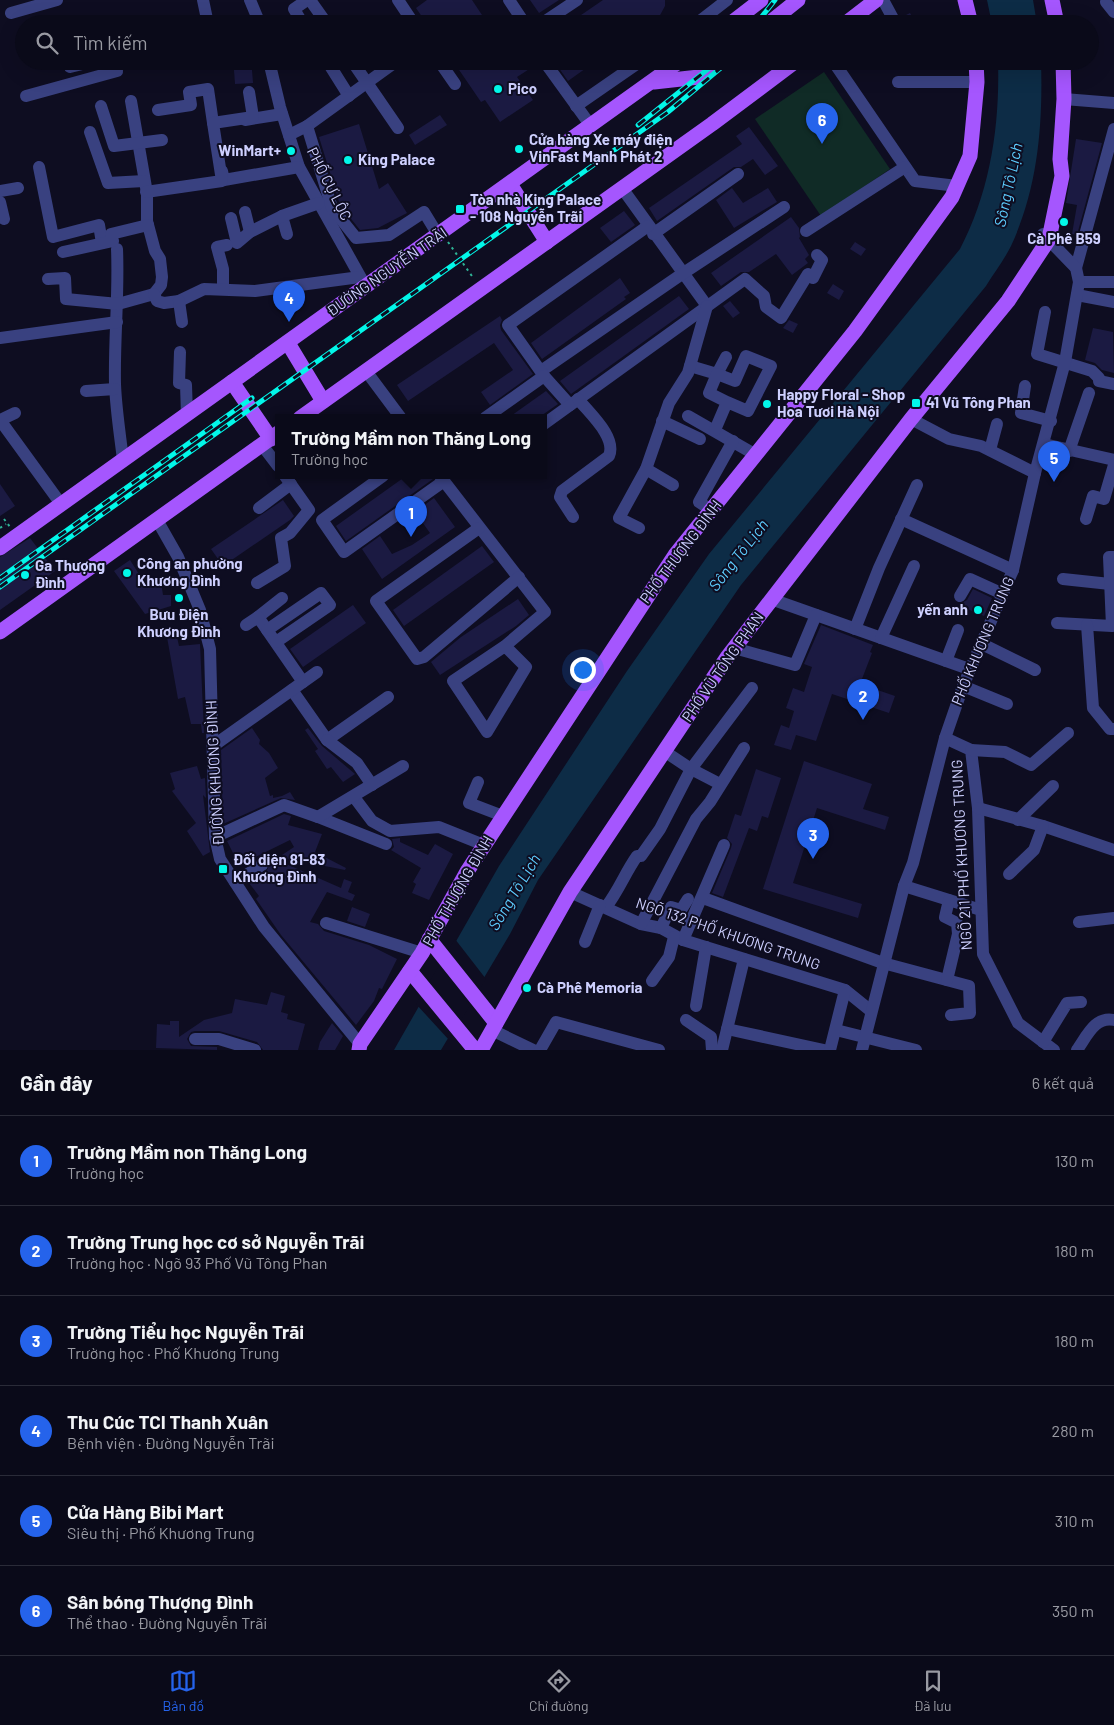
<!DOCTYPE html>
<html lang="vi">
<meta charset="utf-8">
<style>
:root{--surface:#0a0a19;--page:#131322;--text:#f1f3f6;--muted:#999aa2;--line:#2a2b38;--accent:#2563eb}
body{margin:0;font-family:Barlow,sans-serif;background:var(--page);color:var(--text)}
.you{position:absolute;left:582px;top:669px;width:18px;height:18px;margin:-12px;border:4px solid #fff;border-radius:50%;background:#1a73e8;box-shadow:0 0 0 8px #1a73e833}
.badge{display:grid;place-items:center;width:32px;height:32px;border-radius:50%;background:var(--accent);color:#fff;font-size:16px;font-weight:700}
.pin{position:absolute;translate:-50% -41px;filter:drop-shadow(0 1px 2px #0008)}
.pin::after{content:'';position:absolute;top:26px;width:18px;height:15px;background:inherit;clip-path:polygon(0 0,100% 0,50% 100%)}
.popup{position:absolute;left:275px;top:414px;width:272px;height:65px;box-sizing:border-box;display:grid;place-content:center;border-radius:0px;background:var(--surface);filter:drop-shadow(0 1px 4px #0005);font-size:16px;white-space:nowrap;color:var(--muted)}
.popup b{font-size:19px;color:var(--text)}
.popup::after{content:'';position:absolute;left:50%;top:100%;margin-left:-10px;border:10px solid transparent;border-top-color:var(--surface)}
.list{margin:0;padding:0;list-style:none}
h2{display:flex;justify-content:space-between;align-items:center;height:65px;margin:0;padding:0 20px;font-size:21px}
h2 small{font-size:16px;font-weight:400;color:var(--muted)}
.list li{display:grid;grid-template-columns:32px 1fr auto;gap:15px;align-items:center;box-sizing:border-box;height:90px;padding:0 20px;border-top:1px solid var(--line)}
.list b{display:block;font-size:19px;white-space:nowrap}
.list p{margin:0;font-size:16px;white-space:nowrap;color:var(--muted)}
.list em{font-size:16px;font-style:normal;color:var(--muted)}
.icon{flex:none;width:28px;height:28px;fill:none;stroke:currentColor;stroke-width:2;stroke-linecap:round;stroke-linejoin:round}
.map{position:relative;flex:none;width:1114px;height:1050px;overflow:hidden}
.search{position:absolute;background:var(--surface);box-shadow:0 5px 20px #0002;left:15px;right:15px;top:15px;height:55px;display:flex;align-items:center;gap:12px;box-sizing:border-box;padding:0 18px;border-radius:28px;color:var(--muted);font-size:19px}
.sheet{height:605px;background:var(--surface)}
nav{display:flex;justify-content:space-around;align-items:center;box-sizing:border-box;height:70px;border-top:1px solid var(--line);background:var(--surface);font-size:14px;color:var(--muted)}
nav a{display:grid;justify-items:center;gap:2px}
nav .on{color:var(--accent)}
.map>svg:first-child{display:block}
</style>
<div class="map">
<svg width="1114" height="1050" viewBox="0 0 1114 1050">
<rect width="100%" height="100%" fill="#0e0d21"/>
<path fill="#102b26" d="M 824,72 L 890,169 L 821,216 L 755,119 Z"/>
<g fill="#0d2c46">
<path d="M 987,0 L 1033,0 L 1037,24 L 992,24 Z"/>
<path d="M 998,61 L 1041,61 C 1043,125 1038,188 1011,246 C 1004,260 994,273 986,286 L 741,585 L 538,880 L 510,934 L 441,1050 L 394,1050 L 499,866 L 627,671 L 709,554 L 960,249 C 990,192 1000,126 998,61 Z"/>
</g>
<path fill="#0e0d21" d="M 455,939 L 486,979 L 449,1040 L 416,1004 Z"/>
<g fill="#1b1a42">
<path d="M 427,0 L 472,0 L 488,24 L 427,24 L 416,8 Z"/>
<path d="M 530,0 L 559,0 L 539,13 Z"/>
<path d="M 603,0 L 665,0 L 665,6 L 659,17 L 650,24 L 568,24 Z"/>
<path d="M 910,13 L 916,24 L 904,24 L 902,17 Z"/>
<path d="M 453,61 L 536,61 L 537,64 L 517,77 L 533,100 L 500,122 L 485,100 L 481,102 Z"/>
<path d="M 554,61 L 596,61 L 568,81 Z"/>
<path d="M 234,70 L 252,70 L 253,83 L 235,84 Z"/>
<path d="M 440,115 L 447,125 L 415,145 L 409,135 Z"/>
<path d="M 359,124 L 379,189 L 388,183 L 407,213 L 378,228 L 360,230 L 340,205 L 319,137 Z"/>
<path d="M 749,127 L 778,166 L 765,175 L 753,159 L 741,167 L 734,167 L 657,221 L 649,208 L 742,144 L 736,136 Z"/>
<path d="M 1076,139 L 1102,143 L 1077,235 L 1072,234 L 1077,205 L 1066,203 Z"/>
<path d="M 732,188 L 743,203 L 768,188 L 777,202 L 734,228 L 716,200 Z"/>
<path d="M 624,211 L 635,225 L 611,242 L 600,228 Z"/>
<path d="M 791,217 L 799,228 L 800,237 L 799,238 L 809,255 L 805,259 L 808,263 L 792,275 L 776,254 L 749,272 L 741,272 L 721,286 L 711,273 Z"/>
<path d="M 855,242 L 866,249 L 861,256 L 850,249 Z"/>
<path d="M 620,278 L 630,293 L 624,297 L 626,299 L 542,359 L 531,343 Z"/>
<path d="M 833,284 L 844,291 L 839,300 L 827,293 Z"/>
<path d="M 679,296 L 689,309 L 571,394 L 560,381 Z"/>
<path d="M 730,301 L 740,313 L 733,318 L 723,306 Z"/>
<path d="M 500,316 L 502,320 L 500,325 L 501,330 L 533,374 L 490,405 L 481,392 L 513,370 L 494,343 L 408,401 L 397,385 Z"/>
<path d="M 789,320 L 798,324 L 793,333 L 783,328 Z"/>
<path d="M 1093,328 L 1113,332 L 1114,373 L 1102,370 L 1095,363 L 1085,360 Z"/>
<path d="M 546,391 L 558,404 L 538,418 L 508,418 Z"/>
<path d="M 406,476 L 432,476 L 433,479 L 346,541 L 336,526 Z"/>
<path d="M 0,484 L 15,506 L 0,516 Z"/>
<path d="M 434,498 L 455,527 L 382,579 L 362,549 L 380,536 L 392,554 L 412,545 L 430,533 L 415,512 Z"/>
<path d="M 283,500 L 294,516 L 290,520 L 223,566 L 211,549 Z"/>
<path d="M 30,538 L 55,571 L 0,610 L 0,557 Z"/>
<path d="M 482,546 L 494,562 L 404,626 L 393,610 Z"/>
<path d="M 130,560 L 144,582 L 161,582 L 163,595 L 171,595 L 171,606 L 145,614 L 114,571 Z"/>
<path d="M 973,589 L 992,598 L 984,616 L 958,605 L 967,600 Z"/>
<path d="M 518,599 L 529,615 L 516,626 L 440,675 L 431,662 L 461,637 Z"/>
<path d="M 353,605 L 366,623 L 303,667 L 290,649 Z"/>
<path d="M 821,625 L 873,645 L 870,652 L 872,653 L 860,684 L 895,696 L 889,713 L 832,694 L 816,741 L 796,735 L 791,750 L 774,745 L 781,725 L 789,728 L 794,711 L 786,708 L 793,688 L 804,692 L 812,667 L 804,664 Z"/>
<path d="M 167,637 L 177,637 L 179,646 L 200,644 L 204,733 L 202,733 L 201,724 L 191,724 L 185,697 L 178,699 Z"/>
<path d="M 252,728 L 260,740 L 259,744 L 269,753 L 278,768 L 265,778 L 270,796 L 273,795 L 273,798 L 282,796 L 290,792 L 295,800 L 281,798 L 223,824 L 221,750 Z"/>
<path d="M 308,728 L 322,746 L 355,774 L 343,782 L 331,767 L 327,769 L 315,751 L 318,749 L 305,730 Z"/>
<path d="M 804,761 L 872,784 L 863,809 L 889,817 L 885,830 L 817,808 L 793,883 L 862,904 L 858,918 L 763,889 Z"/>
<path d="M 197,766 L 201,779 L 205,778 L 206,798 L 203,795 L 210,852 L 203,856 L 187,831 L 196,823 L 172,791 L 175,789 L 170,773 Z"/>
<path d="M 756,769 L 781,778 L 768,818 L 762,816 L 757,831 L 749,828 L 723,897 L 712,893 L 731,848 L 732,844 L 727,838 L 735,814 L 741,816 Z"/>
<path d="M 284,814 L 291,816 L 288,825 L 322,834 L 315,852 L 346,868 L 345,870 L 279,857 L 294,847 L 290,840 L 235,867 L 232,859 L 235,857 L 227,841 Z"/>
<path d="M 400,838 L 400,842 L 428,855 L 435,844 L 453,854 L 429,900 L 412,893 L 416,884 L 413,882 L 421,868 L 391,850 L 394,847 L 392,839 Z"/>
<path d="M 275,859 L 341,888 L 344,879 L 352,882 L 348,892 L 355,895 L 352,901 L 327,892 L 310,922 L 318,924 L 324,931 L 369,945 L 397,959 L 382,989 L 379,988 L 374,1001 L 356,1025 L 281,935 L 256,899 L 259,896 L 249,883 L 266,872 L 271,862 Z"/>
<path d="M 352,907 L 370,914 L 365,927 L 347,921 Z"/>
<path d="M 271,992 L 285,996 L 281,1012 L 288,1014 L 287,1019 L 305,1024 L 298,1050 L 263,1050 L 257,1042 L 219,1031 L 195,1031 L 191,1032 L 187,1039 L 191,1046 L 217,1047 L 217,1050 L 156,1048 L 157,1024 L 170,1025 L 170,1021 L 179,1021 L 179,1037 L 204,1020 L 232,1013 L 235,999 L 267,1005 Z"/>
<path d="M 332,1023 L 343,1036 L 335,1050 L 318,1050 L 320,1042 Z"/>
</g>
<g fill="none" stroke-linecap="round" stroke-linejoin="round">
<g stroke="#2fb295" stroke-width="2" stroke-dasharray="2.5 4" stroke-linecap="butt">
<path d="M 448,242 L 474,279"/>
<path d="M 4,519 L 10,527"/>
<path d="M 0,528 L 6,524"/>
</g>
<g stroke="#394180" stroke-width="12">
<path d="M 203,0 L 208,24"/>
<path d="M 250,0 L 260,24"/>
<path d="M 310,0 L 327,24"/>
<path d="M 398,0 L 414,24"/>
<path d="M 509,0 L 525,24"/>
<path d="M 883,0 L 896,24"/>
<path d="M 1106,2 L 1114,12"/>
<path d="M 11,13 L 57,0"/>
<path d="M 128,22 L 128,24"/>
<path d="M 303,24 L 294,9 L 307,0"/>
<path d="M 541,24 L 577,0"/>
<path d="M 696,24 L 727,0"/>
<path d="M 269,61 L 280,107 L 299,167 L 366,287"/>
<path d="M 327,61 L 349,96"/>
<path d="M 352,61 L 398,128"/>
<path d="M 439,61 L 455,84"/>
<path d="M 544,61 L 591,126"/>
<path d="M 833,61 L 915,181 L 957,186"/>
<path d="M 70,67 L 95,61"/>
<path d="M 898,82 L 977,82"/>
<path d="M 26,96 L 117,71 L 116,61"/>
<path d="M 1064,99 L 1114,103"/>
<path d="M 131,101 L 147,193 L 147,221 L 155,251 L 160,259 L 162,277 L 161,285 L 154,294"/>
<path d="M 101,106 L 114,146 L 162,140"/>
<path d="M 576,106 L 641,61"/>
<path d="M 158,110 L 191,105 L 189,92 L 208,89 L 213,123"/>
<path d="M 245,120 L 282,114"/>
<path d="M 307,126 L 397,61"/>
<path d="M 90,132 L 108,183 L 144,181"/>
<path d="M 289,135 L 307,126 L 332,208 L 356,238 L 389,235 L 424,212 L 438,235"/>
<path d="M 39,167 L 53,237 L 99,225 L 102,243"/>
<path d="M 222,171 L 224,180 L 299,167"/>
<path d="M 622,188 L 707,306"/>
<path d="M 0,191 L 18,188"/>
<path d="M 146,192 L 222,181 L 213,123 L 253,117 L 249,92"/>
<path d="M 0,202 L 4,219"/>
<path d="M 245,212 L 250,232"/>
<path d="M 282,216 L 287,234"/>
<path d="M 231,218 L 237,243 L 250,232 L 282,216 L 319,203"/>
<path d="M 806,231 L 905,167"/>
<path d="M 653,234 L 738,174"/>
<path d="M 117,249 C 119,294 114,339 115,384 C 116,410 120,434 123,460"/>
<path d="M 63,252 L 113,241 L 111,234 L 148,225"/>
<path d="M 1076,268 L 1114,129"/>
<path d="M 48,279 L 65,278 L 66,299 L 118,304 L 154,294"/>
<path d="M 1079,282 L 1114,282"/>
<path d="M 223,289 L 223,269 L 217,247 L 227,245"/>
<path d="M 154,294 L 157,301 L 164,303 L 179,301 L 204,289 L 255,291 L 360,277"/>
<path d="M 1077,295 L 1114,302"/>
<path d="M 179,301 L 182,322"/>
<path d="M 1045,312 L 1037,354 L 1092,371 L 1099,378 L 1099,381 L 1114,384"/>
<path d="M 0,338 L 117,322"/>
<path d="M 180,352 L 179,383 L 186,385 L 187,415"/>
<path d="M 690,366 L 717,374 L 726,357"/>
<path d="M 366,371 L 401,418"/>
<path d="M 541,371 L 682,274 L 784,207"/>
<path d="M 1025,386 L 1021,413 L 1051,421"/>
<path d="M 86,391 L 115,389"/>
<path d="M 570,405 L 544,376 L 508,325 L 648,226"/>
<path d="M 15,413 L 0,420 L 61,504"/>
<path d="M 688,416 L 756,455"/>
<path d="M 485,418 L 544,376"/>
<path d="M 911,419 L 949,439 L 981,446 L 1035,473"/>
<path d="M 662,421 L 700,439"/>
<path d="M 544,424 L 745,279 L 764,296 L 766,307 L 781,318 L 808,274 L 813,278 L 822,260 L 817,255"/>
<path d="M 715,430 L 727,402 L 709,393 L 717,374 L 735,381 L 746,356 L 771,366 L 748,411 L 727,402"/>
<path d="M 1044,444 L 1114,460"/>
<path d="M 262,445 L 278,466"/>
<path d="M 990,450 L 997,424"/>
<path d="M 1069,451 L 1089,393"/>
<path d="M 646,469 L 673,485"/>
<path d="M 383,476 L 322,520 L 344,552 L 444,481"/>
<path d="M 440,476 L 545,612 L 505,646 L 453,681 L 487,732 L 526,667 L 505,646"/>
<path d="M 259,508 L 291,484"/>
<path d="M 711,510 L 699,502 L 733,441"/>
<path d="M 573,517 L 560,497 L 562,491 L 609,456 C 617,437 589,413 578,399"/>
<path d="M 901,519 L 1013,570"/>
<path d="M 1086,519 L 1093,496 L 1104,499 L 1114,465"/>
<path d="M 157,520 L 178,557 L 200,610 L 210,649 L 215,837 L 220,859 L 264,927 L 360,1044"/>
<path d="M 479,528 L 376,601 L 417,659 L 424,657 L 519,577"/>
<path d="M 639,528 L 619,518 L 646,469 L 669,403 L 688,373 L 707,306"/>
<path d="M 1063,579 L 1110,584"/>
<path d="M 257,583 L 285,566 L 281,538 L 290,533 L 309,510 L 285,476"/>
<path d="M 960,596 L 970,579 L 1003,594"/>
<path d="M 771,599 L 969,669"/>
<path d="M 258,617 L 282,598"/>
<path d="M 1057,623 L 1112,626 L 1109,557 L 1114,557"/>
<path d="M 246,625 L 258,617 L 303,682"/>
<path d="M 1087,625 L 1093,708 L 1110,729 L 1114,729"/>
<path d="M 855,629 L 879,568 L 917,485"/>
<path d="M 267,630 L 321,593 L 330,605 L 276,642"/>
<path d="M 881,638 L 914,566"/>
<path d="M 982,644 L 1035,670"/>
<path d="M 734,648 L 795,665 L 816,615"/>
<path d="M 946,661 L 958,630"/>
<path d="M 963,686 L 1007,704"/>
<path d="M 292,690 L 327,740 L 388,697"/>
<path d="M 945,738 L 971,750 L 978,808 L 983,954 L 1018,1023 L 1054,1050"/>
<path d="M 327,740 L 357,763 L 372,785"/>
<path d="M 213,746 L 317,672"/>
<path d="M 971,750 L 1005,752 L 1031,765 L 1068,733"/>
<path d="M 664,751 L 691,769 L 720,784"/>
<path d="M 478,782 L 469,803 L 503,816"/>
<path d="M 354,797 L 372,821 L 390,831 L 439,827 L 484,845"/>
<path d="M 978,808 L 1043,826 L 1114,850"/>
<path d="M 318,817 L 386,844"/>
<path d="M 1018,820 L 1053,786"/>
<path d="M 215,837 L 284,805 L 318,817 L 403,766"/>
<path d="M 1009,874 L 1034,850 L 1043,826"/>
<path d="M 235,882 L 262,865 L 263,861"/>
<path d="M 904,886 L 981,910"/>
<path d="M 570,892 L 641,924 L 661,928 L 683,940 L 845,990 L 871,1011"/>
<path d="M 703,898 L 883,963 L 969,986 L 970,1013 L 951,1015"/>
<path d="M 606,907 C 619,890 625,873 637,856 L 641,856 L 660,829 L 691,769 L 752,688"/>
<path d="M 1079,922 L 1114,918"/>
<path d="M 326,923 L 422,953"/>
<path d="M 641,924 L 696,819 L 710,802 L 744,748"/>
<path d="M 661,928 L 671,907 L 681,910 L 688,899"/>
<path d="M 683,940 L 724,845"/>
<path d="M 585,942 L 600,905"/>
<path d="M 947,980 L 958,934 L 957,923 L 945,917 L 949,900"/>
<path d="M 652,981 L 669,957 L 674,937"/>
<path d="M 696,1006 L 706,947"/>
<path d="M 686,1020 L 711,1037 L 712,1050"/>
<path d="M 727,1029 L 824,1050"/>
<path d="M 492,1030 L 533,1050"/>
<path d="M 836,1030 L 916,1050"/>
<path d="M 195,1039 L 219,1039 L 255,1050"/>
<path d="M 1043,1042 L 1067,1003 L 1081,1002"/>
<path d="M 540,1050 L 556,1022 L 659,1050"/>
<path d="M 722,1050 L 744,959"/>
<path d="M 830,1050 L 845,990"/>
<path d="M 862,1050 L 904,886 L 913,863 L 945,738 L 963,686 L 1013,570 L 1035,473 L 1065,362 L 1079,282 L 1076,268 L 1043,234"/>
<path d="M 1077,1050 C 1087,1036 1095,1016 1114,1020"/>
</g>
<g stroke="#a556fe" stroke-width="15">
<path d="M 965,0 L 971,24"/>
<path d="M 1052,0 L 1057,24"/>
<path d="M 730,24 L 761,0"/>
<path d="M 768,24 L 798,0"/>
<path d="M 845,24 L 876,0"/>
<path d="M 654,82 L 699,77 L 719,61"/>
<path d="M 510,184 L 547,242"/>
<path d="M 288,343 L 323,401"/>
<path d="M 232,382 L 271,439"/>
<path d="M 300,418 L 712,124 L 796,61"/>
<path d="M 0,548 L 680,61"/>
<path d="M 0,632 L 278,433"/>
<path d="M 429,939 L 496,1023"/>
<path d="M 410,971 L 475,1050"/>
<path d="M 359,1050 L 360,1044 L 422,953 L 468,870 L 675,555 L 855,331 L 952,197 L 970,156 L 977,82 L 976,61"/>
<path d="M 481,1050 L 570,892 L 728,656 L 911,419 L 1008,301 L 1049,239 L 1062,176 L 1060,159 L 1064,99 L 1063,61"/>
</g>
<g stroke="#02f7e9" stroke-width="5">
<g id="rail">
<path d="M 756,24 L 775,0"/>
<path d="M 638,125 L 718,61"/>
<path d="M 0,578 L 252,398"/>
<path d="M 0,587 L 668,112 L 729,61"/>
</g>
</g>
<use href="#rail" stroke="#0e0d21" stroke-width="3" stroke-dasharray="9" stroke-linecap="butt"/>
</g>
<g fill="#02f7e9" stroke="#0e0d21" stroke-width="2">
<circle cx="498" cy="89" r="5"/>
<circle cx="519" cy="149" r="5"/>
<circle cx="291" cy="151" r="5"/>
<circle cx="348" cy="160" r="5"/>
<rect x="455" y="204" width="10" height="10" rx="2.5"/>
<circle cx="1064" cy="222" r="5"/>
<rect x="911" y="398" width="10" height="10" rx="2.5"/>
<circle cx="767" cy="404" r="5"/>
<circle cx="127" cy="573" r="5"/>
<circle cx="25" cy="575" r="5"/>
<circle cx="179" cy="598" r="5"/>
<circle cx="978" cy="610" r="5"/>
<rect x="218" y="864" width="10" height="10" rx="2.5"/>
<circle cx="527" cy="988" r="5"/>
</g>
<g text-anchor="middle" stroke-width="4" stroke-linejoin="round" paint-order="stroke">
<g font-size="15" font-weight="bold" fill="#ced0ff" stroke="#0e0d21" text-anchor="start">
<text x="508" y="94">Pico</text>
<text x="529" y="145">Cửa hàng Xe máy điện<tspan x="529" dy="17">VinFast Mạnh Phát 2</tspan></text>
<text x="281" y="156" text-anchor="end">WinMart+</text>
<text x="358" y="165">King Palace</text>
<text x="470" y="205">Tòa nhà King Palace<tspan x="470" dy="17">- 108 Nguyễn Trãi</tspan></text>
<text x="1064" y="244" text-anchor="middle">Cà Phê B59</text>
<text x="777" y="400">Happy Floral - Shop<tspan x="777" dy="17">Hoa Tươi Hà Nội</tspan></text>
<text x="926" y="408">41 Vũ Tông Phan</text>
<text x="137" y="569">Công an phường<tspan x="137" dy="17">Khương Đình</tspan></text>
<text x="35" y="571">Ga Thượng<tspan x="35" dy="17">Đình</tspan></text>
<text x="968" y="615" text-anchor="end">yến anh</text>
<text x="179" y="620" text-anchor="middle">Bưu Điện<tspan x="179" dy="17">Khương Đình</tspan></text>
<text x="233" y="865">Đối diện 81-83<tspan x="233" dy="17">Khương Đình</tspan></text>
<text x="537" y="993">Cà Phê Memoria</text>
</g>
<g font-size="15" fill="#ced0ff" stroke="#0e0d21">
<text transform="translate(329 184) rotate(63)" y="5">PHỐ CỰ LỘC</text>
<text transform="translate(387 272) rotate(-35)" y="5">ĐƯỜNG NGUYỄN TRÃI</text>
<text transform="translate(681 552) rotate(-53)" y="5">PHỐ THƯỢNG ĐÌNH</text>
<text transform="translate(983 641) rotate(-67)" y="5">PHỐ KHƯƠNG TRUNG</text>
<text transform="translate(723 667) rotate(-55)" y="5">PHỐ VŨ TÔNG PHAN</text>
<text transform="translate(215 773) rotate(-93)" y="5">ĐƯỜNG KHƯƠNG ĐÌNH</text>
<text transform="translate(962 855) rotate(-93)" y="5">NGÕ 211 PHỐ KHƯƠNG TRUNG</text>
<text transform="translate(458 891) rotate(-60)" y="5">PHỐ THƯỢNG ĐÌNH</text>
<text transform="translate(728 934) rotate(19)" y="5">NGÕ 132 PHỐ KHƯƠNG TRUNG</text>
</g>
<g font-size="16" font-style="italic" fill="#5dcdfe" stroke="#0e0d21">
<text transform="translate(1008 185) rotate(-78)" y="6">Sông Tô Lịch</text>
<text transform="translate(738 555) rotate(-52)" y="6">Sông Tô Lịch</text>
<text transform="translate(514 892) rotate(-59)" y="6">Sông Tô Lịch</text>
</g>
</g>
</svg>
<div class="you"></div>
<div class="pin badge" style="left:411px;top:537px">1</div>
<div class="popup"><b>Trường Mầm non Thăng Long</b>Trường học</div>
<div class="pin badge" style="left:863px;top:720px">2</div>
<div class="pin badge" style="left:813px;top:859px">3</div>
<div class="pin badge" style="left:289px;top:322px">4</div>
<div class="pin badge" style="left:1054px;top:482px">5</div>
<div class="pin badge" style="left:822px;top:144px">6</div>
<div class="search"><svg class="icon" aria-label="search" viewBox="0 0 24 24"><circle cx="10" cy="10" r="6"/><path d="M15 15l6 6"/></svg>Tìm kiếm</div>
</div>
<section class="sheet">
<h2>Gần đây<small>6 kết quả</small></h2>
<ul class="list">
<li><span class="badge">1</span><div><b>Trường Mầm non Thăng Long</b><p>Trường học</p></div><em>130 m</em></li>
<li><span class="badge">2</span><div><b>Trường Trung học cơ sở Nguyễn Trãi</b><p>Trường học · Ngõ 93 Phố Vũ Tông Phan</p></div><em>180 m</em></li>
<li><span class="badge">3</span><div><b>Trường Tiểu học Nguyễn Trãi</b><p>Trường học · Phố Khương Trung</p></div><em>180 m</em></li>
<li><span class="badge">4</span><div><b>Thu Cúc TCI Thanh Xuân</b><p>Bệnh viện · Đường Nguyễn Trãi</p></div><em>280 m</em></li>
<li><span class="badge">5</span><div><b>Cửa Hàng Bibi Mart</b><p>Siêu thị · Phố Khương Trung</p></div><em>310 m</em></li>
<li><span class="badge">6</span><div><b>Sân bóng Thượng Đình</b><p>Thể thao · Đường Nguyễn Trãi</p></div><em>350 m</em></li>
</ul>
</section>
<nav>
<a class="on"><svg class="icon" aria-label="map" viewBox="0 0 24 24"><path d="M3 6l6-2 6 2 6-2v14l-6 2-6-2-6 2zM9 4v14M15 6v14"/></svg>Bản đồ</a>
<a><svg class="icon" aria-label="directions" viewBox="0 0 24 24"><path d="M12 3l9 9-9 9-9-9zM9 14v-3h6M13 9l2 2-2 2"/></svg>Chỉ đường</a>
<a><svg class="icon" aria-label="saved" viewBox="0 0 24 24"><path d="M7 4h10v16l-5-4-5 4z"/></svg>Đã lưu</a>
</nav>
